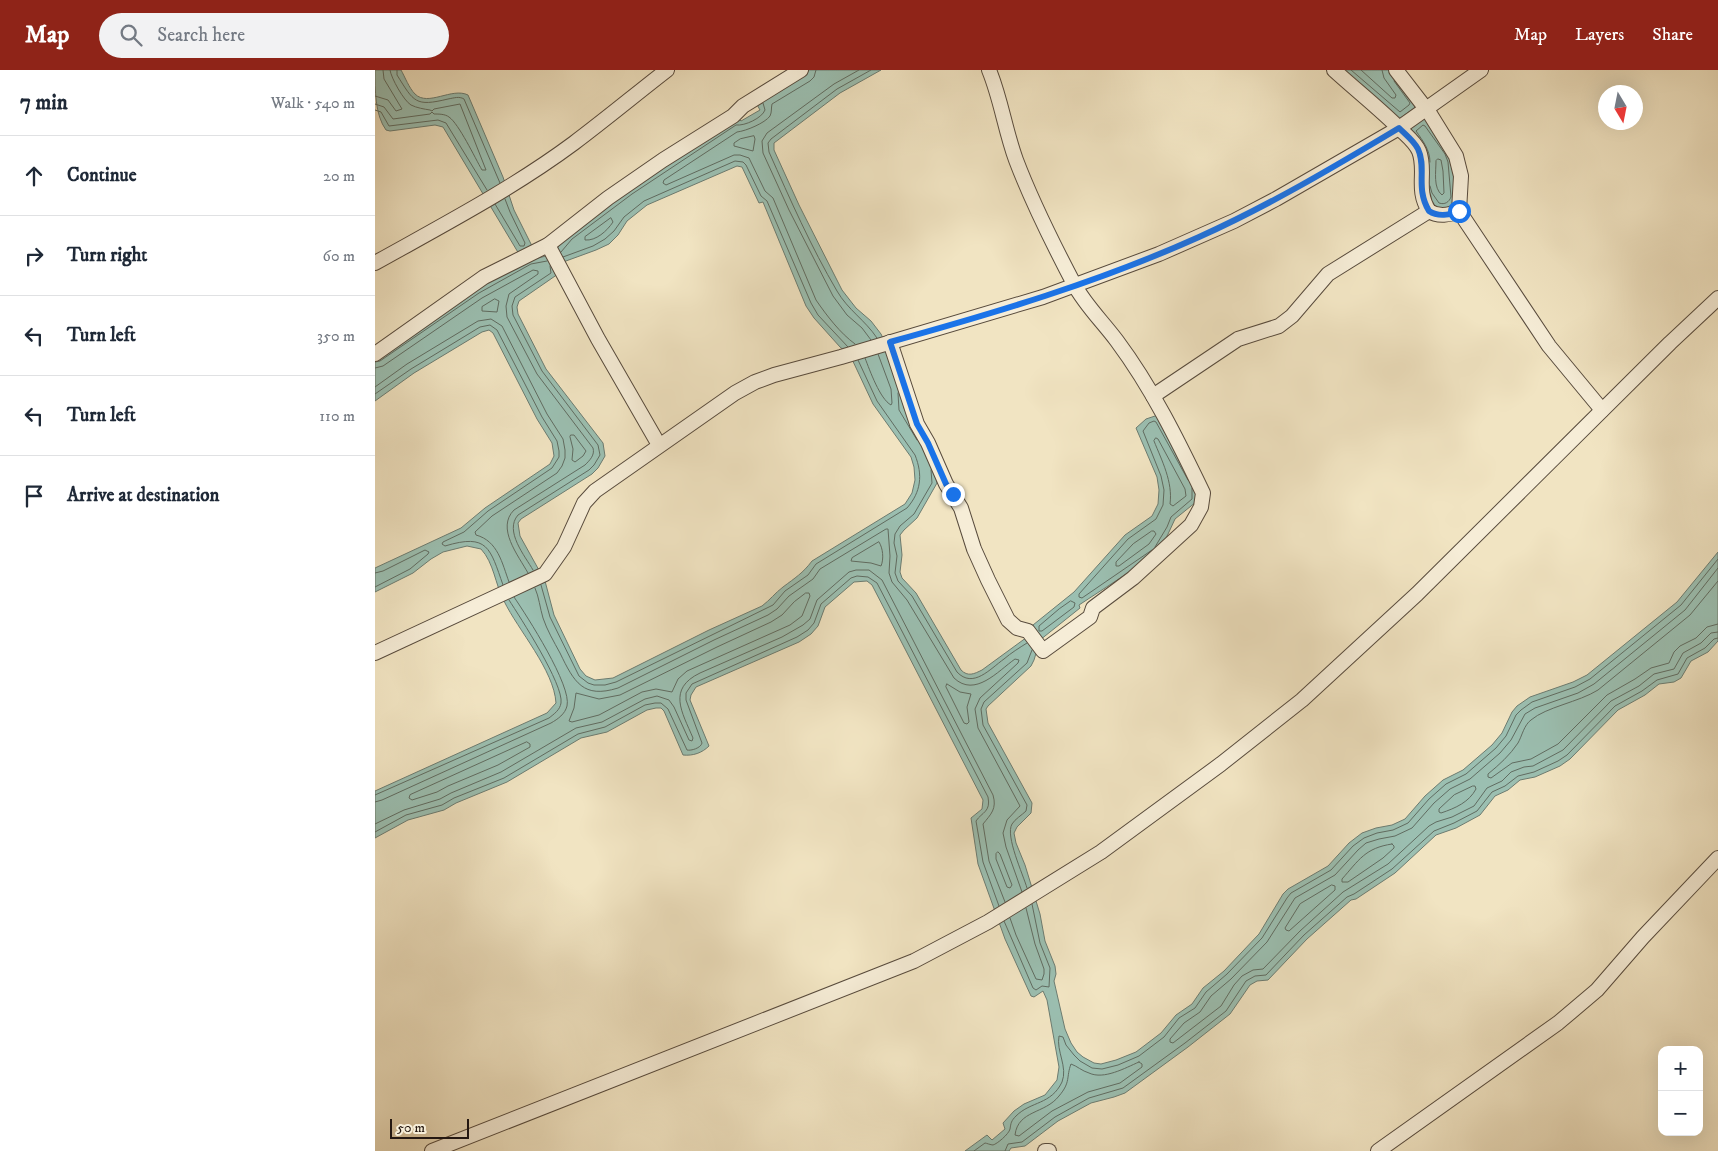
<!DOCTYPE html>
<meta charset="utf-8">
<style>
:root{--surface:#fff;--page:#f2f2f3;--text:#1f2937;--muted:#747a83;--line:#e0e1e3;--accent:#8f2418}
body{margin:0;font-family:"IM FELL DW Pica",serif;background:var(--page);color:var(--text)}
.controls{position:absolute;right:15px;bottom:15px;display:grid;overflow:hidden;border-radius:10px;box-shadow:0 5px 20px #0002}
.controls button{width:45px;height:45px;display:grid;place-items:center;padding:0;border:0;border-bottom:1px solid var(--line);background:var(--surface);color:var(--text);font:25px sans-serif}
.compass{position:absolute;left:1223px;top:15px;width:45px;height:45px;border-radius:50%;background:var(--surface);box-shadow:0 5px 20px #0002;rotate:170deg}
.scale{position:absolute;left:15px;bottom:12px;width:79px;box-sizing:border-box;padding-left:5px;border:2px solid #251811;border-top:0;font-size:14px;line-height:18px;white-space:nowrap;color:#251811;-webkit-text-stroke:4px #f6edd7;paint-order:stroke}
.stop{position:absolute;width:15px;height:15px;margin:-11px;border:4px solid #1a73e8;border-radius:50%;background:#fff}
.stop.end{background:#1a73e8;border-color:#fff;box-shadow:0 1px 5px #0008}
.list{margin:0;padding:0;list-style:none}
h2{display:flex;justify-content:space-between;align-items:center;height:65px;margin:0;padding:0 20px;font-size:21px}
h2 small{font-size:16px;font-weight:400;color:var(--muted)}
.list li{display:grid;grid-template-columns:32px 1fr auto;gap:15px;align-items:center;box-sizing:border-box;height:80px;padding:0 20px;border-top:1px solid var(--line)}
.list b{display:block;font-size:19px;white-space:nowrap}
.list em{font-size:16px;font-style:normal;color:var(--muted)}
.icon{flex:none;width:28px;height:28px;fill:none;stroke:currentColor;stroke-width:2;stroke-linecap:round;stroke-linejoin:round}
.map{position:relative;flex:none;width:1343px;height:1081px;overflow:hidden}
header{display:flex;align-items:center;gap:30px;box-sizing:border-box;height:70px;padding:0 25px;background:var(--accent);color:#fff}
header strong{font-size:24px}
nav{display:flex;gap:28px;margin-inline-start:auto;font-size:18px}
.search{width:350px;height:45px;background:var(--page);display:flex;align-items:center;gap:12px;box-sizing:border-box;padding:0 18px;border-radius:28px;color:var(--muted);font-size:19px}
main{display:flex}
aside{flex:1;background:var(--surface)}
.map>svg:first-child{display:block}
</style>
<header>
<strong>Map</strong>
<div class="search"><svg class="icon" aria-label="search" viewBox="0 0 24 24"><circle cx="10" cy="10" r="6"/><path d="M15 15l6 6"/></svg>Search here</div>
<nav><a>Map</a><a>Layers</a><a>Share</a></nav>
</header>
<main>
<aside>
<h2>7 min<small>Walk · 540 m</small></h2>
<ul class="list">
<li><svg class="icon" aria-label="ahead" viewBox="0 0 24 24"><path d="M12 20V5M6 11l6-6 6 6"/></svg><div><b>Continue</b></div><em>20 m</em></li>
<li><svg class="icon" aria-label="right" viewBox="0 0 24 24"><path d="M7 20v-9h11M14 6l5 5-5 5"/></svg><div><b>Turn right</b></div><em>60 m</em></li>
<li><svg class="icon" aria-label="left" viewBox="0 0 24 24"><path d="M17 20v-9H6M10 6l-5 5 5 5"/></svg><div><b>Turn left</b></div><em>350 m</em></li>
<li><svg class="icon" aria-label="left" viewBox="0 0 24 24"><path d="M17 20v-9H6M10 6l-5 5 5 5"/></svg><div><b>Turn left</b></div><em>110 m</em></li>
<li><svg class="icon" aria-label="arrive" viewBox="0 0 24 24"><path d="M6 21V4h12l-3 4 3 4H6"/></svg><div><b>Arrive at destination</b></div></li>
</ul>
</aside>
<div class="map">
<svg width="1343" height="1081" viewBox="0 0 1343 1081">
<rect width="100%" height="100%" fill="#f1e4c2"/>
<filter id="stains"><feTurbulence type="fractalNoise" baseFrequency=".004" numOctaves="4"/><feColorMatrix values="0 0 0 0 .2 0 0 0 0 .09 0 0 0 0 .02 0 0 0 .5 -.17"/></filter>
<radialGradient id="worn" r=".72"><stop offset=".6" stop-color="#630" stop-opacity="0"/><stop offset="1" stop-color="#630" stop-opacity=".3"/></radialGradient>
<g fill="#9bbfb1" stroke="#6c7c71" fill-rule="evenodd">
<path d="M 0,0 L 26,0 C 30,7 34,18 40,24 C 53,37 77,17 93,25 L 128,107 L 139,140 L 158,178 L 144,184 L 68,57 L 60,55 L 15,61 L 11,60 C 0,45 0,20 0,0 Z"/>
<path d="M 432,0 L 506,0 L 465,23 L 399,73 L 399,80 L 424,135 L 467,220 L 481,238 L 496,251 L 506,264 L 515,283 L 528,322 L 529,338 L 561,398 L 562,413 L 542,448 L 529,460 L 525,465 L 527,485 L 525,502 L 527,508 L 541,523 L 586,600 C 593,607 599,604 607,600 L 659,562 L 658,555 L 699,522 L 750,465 L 777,446 L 783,434 L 784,420 L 782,407 L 761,358 L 771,349 L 783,345 L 823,422 L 821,432 L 800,449 L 787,477 L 759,499 L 704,535 L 705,538 L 665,570 L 659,590 L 656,596 L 613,636 L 611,639 L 613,653 L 657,733 L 656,743 L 642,757 L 639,763 L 641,773 L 650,795 L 665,844 L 670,871 L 680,896 L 681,904 L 679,911 L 690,959 L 696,973 L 702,982 L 708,987 L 719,993 L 726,994 L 741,990 L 761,982 L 786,963 L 801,945 L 817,934 L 828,918 L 849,901 L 884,864 L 908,824 L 913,819 L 953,796 L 974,773 L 987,763 L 1001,758 L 1017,755 L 1030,749 L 1050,726 L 1068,710 L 1088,700 L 1117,675 L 1127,663 L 1137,642 L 1142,636 L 1155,627 L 1198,612 L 1212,605 L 1302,532 L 1343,482 L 1343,571 L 1333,582 L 1316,591 L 1306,608 L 1299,612 L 1284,614 L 1270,625 L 1243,640 L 1195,689 L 1185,696 L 1160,707 L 1145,710 L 1133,720 L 1120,726 L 1105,745 L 1081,758 L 1061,765 L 1020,803 L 981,829 L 976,830 L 932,869 L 893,910 L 882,911 L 875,915 L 855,944 L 813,977 L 750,1023 L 739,1027 L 716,1033 L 683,1051 L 650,1076 L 636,1078 L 634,1081 L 590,1081 L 612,1065 L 617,1070 L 630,1059 L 628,1053 L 639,1041 L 649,1034 L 670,1025 L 682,1010 L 684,997 L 672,930 L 668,921 L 659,927 L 656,926 L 630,869 L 603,794 L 596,748 L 607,739 L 608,730 L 497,515 L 492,511 L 479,512 L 450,537 L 443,556 L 436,564 L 424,572 L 321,617 L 316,625 L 315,630 L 334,676 C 327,683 318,686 308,685 L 289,641 L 286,638 L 281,638 L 272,640 L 232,662 L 206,668 L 132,712 L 81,733 L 69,740 L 33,750 L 0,768 L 0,721 L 172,643 L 181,633 C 179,600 143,560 129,531 C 120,514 119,493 106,479 L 92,476 L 68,482 L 56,489 L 38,503 L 0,522 L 0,498 L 86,458 L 110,438 L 175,394 L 179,386 L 177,373 L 162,349 L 118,263 L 114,260 L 107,262 L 39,303 L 0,331 L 0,288 L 101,218 L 155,190 L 175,185 L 180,181 L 186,173 L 254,119 L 363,48 L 366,51 L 385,40 L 380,31 ZM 362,96 L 367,97 L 384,133 L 388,132 L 431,236 L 439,248 L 465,277 L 475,285 L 498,334 L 536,387 L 539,397 L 540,410 L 537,423 L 530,434 L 437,491 C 428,503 420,508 408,517 C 400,523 395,530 387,536 L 334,560 L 238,608 L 220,610 L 211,606 L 205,599 L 179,545 L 170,511 L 145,466 L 143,453 L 146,449 L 217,404 L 223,398 L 230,386 L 228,373 L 171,299 L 143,244 L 142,237 L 144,231 L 183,204 L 180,195 L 221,180 L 234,174 L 243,165 L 252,151 L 272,135 Z"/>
<path d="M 969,0 L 1017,0 L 1043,35 L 1024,49 Z"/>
<path d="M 1050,46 L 1075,82 L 1080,99 L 1078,134 L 1069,139 L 1062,138 L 1056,131 L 1033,60 Z"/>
</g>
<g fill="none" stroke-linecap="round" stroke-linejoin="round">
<g stroke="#606c61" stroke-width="1">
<path d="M 22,0 L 22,5 C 39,32 40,37 73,29 C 79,28 84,26 89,29 L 125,113"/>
<path d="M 441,0 L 439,7 L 435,11 L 397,34 C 396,38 397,42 395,46 C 390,53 371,61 362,62 L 289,110 L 288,113 L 291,115 L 359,85 L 365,85 L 374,88 L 390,121 L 398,128 L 441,230 C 452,246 465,263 480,274"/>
<path d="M 484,0 L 459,14 L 392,63 L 387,71 L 388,83 L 414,140 L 458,226 L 472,245 L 487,258 L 496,270"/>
<path d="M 496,0 L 462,19 L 396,69 L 393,73 L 394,82 C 415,129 436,177 462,221 C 473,240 490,250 502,268"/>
<path d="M 976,0 L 1025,42 L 1034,35 L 1035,33 L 1019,11"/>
<path d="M 986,0 L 1017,28 L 1020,28 L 1021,25 L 1009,8 L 1007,0"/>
<path d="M 0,26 L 13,30 L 21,41 L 27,39 L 9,9 L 8,0"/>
<path d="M 0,34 L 9,37 L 18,49 L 55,44 L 57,42 L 59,44 C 64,44 70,44 74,47 C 84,54 100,88 107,100 L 111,100 L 85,34 L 59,39 L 57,41 L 55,40 C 49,39 42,38 36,35 C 29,31 16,8 15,0"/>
<path d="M 0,40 L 6,42 L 14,56 L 63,50 L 71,53 L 112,120"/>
<path d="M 379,66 L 380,69 L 378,81 L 359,76 L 359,73 L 365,69 Z"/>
<path d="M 1063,89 L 1066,90 L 1068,101 L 1069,123 L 1067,125 C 1058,118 1061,102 1061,91 Z"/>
<path d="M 1055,92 C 1055,80 1048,71 1041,61 L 1048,55 L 1050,56 L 1070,84 L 1073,92 L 1076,127 C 1074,132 1070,135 1064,133 L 1057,123 L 1055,116"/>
<path d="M 120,134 L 145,176 L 149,176 L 150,173 L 135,142 L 130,129"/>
<path d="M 236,148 L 238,152 C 232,161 221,171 210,170 L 210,167 Z"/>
<path d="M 186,182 L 197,169 L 257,124 L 361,55 C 370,56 387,48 390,40 L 388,33"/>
<path d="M 188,187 L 218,176 L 230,169 L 239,161 L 249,147 L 269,131 L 360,91 L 368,92 L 371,95 L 386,126 L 392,131 L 436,233 L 443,245 L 473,277"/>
<path d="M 120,229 L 124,231 L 122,242 L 107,241 L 107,237 Z"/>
<path d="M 490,288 C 495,301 505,329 516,335 L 517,333 L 516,319 L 503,284"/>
<path d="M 0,292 L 5,291 L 104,223 L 156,194 L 172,191"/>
<path d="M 0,298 L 8,296 L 107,228 L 158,200 L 163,201 L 163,204 L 134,224 L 131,236 L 132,247 L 162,304 L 218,378 C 220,385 215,390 210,395 L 139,440 C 121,458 143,485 153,503"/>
<path d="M 0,317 L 32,294 L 103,251 L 116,249 L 127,256 L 172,344 L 188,369 L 190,380 L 190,388 L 187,396 L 182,403 L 117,446 L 100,462 L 101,465 C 123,471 127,493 134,512"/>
<path d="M 523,323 L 524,340 L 542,370"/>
<path d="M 0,324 L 36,299 L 105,257 L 115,255 L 122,260 L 167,347 L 182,371 L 184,381 L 184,387 L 177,398 L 113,441 L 89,462 L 68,472 L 67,474 L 70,476 C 113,463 115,478 128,515"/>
<path d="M 196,365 L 199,365 L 211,381 L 208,386 L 200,392 L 197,390 L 198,379 L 195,367 Z"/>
<path d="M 781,368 L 783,369 L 810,419 L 811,426 L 798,436 L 795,434 C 798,412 787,391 779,371 Z"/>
<path d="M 556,400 L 557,413 L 539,444 L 525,456 L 520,464 L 519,473 L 522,486 L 520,503 L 523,511 L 537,526 L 582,602 C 598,619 615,599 629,589 C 636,583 644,578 652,573"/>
<path d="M 777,461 L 779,461 L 781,464 L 774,474 L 744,496 L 741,496 L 741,492 L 758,474 Z"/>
<path d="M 504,472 C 508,478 509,489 506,496 L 496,493 L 476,491 L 477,488 Z"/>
<path d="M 780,477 L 792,457 L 796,447 L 817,429 L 817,418"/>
<path d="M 777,480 L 707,528 L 704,527 L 704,524 L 753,469 L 781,449 L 788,435 L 789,420 L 786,406 L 768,361 L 774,353 L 779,351 L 781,352 L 813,410"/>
<path d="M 1343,498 L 1310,540 L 1219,614 L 1203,623 L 1160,638 L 1150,644 L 1136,670 L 1125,683 L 1095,709 L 1075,719 L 1059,733 L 1037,758 L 1020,766 L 1004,769 L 991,773 L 983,780 L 960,805 L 920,828 L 892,872 L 856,909 L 836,926 L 825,942 L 809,953 L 795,969 L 795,972 L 798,973 L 846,936 L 859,915 L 867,906 L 878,900 L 888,899 L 925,861 L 968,822 L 1013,794 L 1054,756 L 1061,752 L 1077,747 L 1099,736 L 1112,718 L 1127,711 L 1136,702 L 1149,697 L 1158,696 L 1188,680 L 1236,631 L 1264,616 L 1279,604 L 1299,599 L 1308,583 L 1326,573 L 1336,563 L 1343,562"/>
<path d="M 158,500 C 150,486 129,461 143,445 L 214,400 L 219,395 L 225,385 L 223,375 L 167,301 L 138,245 L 137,236 L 140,227 L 176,203 L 175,196"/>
<path d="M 0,503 L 8,501 L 50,480 L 54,482 L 53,484 L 35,499 L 0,517"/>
<path d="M 1343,511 L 1315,545 L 1223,620 C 1204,632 1171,637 1156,650 C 1149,655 1147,666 1143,673 C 1135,685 1124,695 1113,704 L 1113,707 L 1116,708 L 1137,693 L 1156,689 L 1183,674 L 1232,625 L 1260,609 L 1276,598 L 1294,593 L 1299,582 L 1305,576 L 1321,568 L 1332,557 L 1343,554"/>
<path d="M 166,515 L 175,547 L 204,606 L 213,613 L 219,615 L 230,615 L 241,612 L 398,535 L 410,521 L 433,505 L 441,494 L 532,438 C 546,422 548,405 540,385 L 502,331 L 483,290"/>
<path d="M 160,518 C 164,527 165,538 168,548 C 172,560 179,572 185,583 C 199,612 208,629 243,618 L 339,570 L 393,545 L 402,539 L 414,526 L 438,509 L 445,499 L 511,459 L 513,459 L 515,486 L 514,503 L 517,512 L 532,530 L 579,608 C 600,628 623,601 640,589 L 644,590 L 643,593 L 605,628 L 600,639 L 603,658 L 645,736 L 632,750 L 628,763 L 631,777 L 647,822"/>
<path d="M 431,523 L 434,523 L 435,526 L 427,546 L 415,555 L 312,601 L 303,609 L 297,622 L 281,619 L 267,622 L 224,645 L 197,652 L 194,651 L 199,638 L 201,623 L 224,629 L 245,625 L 342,577 L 396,552 L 407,545 L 419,532 Z"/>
<path d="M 696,531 L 700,533 L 699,537 L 667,561 L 664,561 L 664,556 L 684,539 Z"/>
<path d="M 572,614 L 585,622 L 596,624 L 592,637 L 594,652 L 592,654 L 589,653 L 571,617 Z"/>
<path d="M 152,672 L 155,674 L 155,677 L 123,695 L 73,716 L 62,722 L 37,730 L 34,728 L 35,725 Z"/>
<path d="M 1098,716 L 1100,716 L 1101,719 C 1094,732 1081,738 1066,743 L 1064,742 L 1064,739 L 1079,725 Z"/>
<path d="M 0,725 L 174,648 C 179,644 185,640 186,633 C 189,615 145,547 134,530"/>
<path d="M 0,732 L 7,730 L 176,653 C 183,649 190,644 192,636 C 197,616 152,546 139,527"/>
<path d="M 0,754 L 29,740 L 65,729 L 76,723 L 126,702 L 201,658 L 227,652 L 270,629 L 282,626 L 294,630 L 299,637 L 314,670 L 317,671 L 318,668 C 307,642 292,619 325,603 L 407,567 L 428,555 L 435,549 L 442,530 L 474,502 L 481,500 L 494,500 L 507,510 L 618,725 C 622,739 616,744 608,754 L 614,791 L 630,832"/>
<path d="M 0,762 L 31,745 L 67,735 L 79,728 L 129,708 L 203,664 L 230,657 L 270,635 L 280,633 L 286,633 L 293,639 L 312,680 C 316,681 326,678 327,673 L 311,630 L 311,623 L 317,614 L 422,567 L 433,560 L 439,553 L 446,534 L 476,508 L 482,506 L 493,507 L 502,513 L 613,727 C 616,742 607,742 601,751 L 608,792 L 624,836"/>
<path d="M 1017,774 L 1019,776 L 1019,778 L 1008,788 L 973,812 L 967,812 L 967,809 C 984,790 990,778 1017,774 Z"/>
<path d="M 623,782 L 625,784 L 637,815 L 635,818 L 632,817 L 621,789 L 621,784 Z"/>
<path d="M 957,815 L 960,816 L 960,820 L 914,861 L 911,860 L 910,858 L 925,834 Z"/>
<path d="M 652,818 C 648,804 630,766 637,754 C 640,749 647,745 651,741 L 652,735 L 608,655 L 606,639 L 609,632 L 652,593 L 657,580"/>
<path d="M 635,848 L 641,865 L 661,909 L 667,910 L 669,904 L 669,899 L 660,874 L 651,838"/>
<path d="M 629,851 L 658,918 L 661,920 L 667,916 L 674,917 L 675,898 L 665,873 L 657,834"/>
<path d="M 764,992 L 767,994 L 767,997 L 745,1013 L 713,1022 L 677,1041 L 644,1066 L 640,1065 C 643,1040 670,1044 684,1026 C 696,1012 691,1007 696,994 C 702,996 707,1001 714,1003 C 729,1010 750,998 764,992 Z"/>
<path d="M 599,1081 L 610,1073 C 611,1073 616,1075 618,1075 C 622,1074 634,1064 635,1059 C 636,1053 636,1051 641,1046 C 656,1031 676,1035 687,1012 C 693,997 681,981 684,966 L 688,967 L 691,975 L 699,985 L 705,991 L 717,998 L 727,999 L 743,995 L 764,986 L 789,967 L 804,948 L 820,938 L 831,922 L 852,904 L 887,868 L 912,828 L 916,823 L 956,800 L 978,776 L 989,768 L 1002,763 L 1018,760 L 1033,753 L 1054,729 L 1071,714 L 1091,704 L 1121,678 L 1131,666 L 1141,645 L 1146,640 L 1157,632 L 1200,617 L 1215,609 L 1306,535 L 1343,489"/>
<path d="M 630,1081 L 633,1074 L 647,1072 L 680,1047 L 714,1028 L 748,1018 L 810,973 L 851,941 L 871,911 L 880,906 L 891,905 L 929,865 L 972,827 L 979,824 L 1017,799 L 1059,761 L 1079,753 L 1102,741 L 1117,722 L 1130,716 L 1143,706 L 1159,702 L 1183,691 L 1192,685 L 1240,636 L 1267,621 L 1282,610 L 1303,604 L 1312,588 L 1330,578 L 1339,569 L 1343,568"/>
</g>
<g stroke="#584b3d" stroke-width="16">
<g id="minor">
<path d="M 959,0 C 981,20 1005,39 1026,60 C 1032,66 1040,72 1044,81 C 1052,101 1040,119 1054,141 C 1063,147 1075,145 1084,141"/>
<path d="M 1021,0 L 1055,44 L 1081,86 L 1086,106 L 1084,141 L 1174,276 L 1227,340"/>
<path d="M 173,175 L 223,269 L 284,375"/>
<path d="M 0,193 C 68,155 137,119 199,73 C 231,49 261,24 292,0"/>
<path d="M 515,272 L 542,354 L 553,373 L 571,414 L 586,438 L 599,479 L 613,510 L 633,550 L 642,558 L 653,561 L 668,581 L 715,547 L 718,538 L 758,508 L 816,455 L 826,437 L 828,423 C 803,371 777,318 742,271 C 728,252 710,235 699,214 C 678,174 657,132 641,90 C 630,60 626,29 614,0"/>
<path d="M 0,284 L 109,207 L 173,175 L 233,128 L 288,90 L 358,46 L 368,36 L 426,0"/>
<path d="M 778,326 L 863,269 L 904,256 L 917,246 L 953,204 L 1054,141"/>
<path d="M 0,583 L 170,504 L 189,477 L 209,433 L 220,421 L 360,323 L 380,312 L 399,305 L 466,287 L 668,227 L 784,184 L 859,151 L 901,129 L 1024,58 L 1106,0"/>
<path d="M 57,1081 L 539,891 L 613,852 L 726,782 L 846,694 L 927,630 L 1042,524 L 1295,273 L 1343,228"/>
<path d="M 670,1081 L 674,1081"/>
<path d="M 1003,1081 L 1183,953 L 1222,920 L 1268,867 L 1343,788"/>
</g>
</g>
<use href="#minor" stroke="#f6edd7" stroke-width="14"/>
</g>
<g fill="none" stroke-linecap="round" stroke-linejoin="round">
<path stroke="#1a73e8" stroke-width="6" d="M 578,424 L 571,414 L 553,373 L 542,354 L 515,272 C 620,243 724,212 824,167 C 893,136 959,97 1024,58 C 1031,65 1039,71 1043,79 C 1052,98 1040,118 1054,141 C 1063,147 1075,145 1084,141"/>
</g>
<rect width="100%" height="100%" filter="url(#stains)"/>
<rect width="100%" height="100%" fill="url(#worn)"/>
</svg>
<div class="controls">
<button>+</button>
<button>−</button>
</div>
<svg class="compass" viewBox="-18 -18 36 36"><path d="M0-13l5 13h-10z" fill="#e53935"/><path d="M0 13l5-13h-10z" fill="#747a83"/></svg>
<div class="scale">50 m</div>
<div class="stop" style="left:1084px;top:141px"></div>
<div class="stop end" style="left:578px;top:424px"></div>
</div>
</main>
